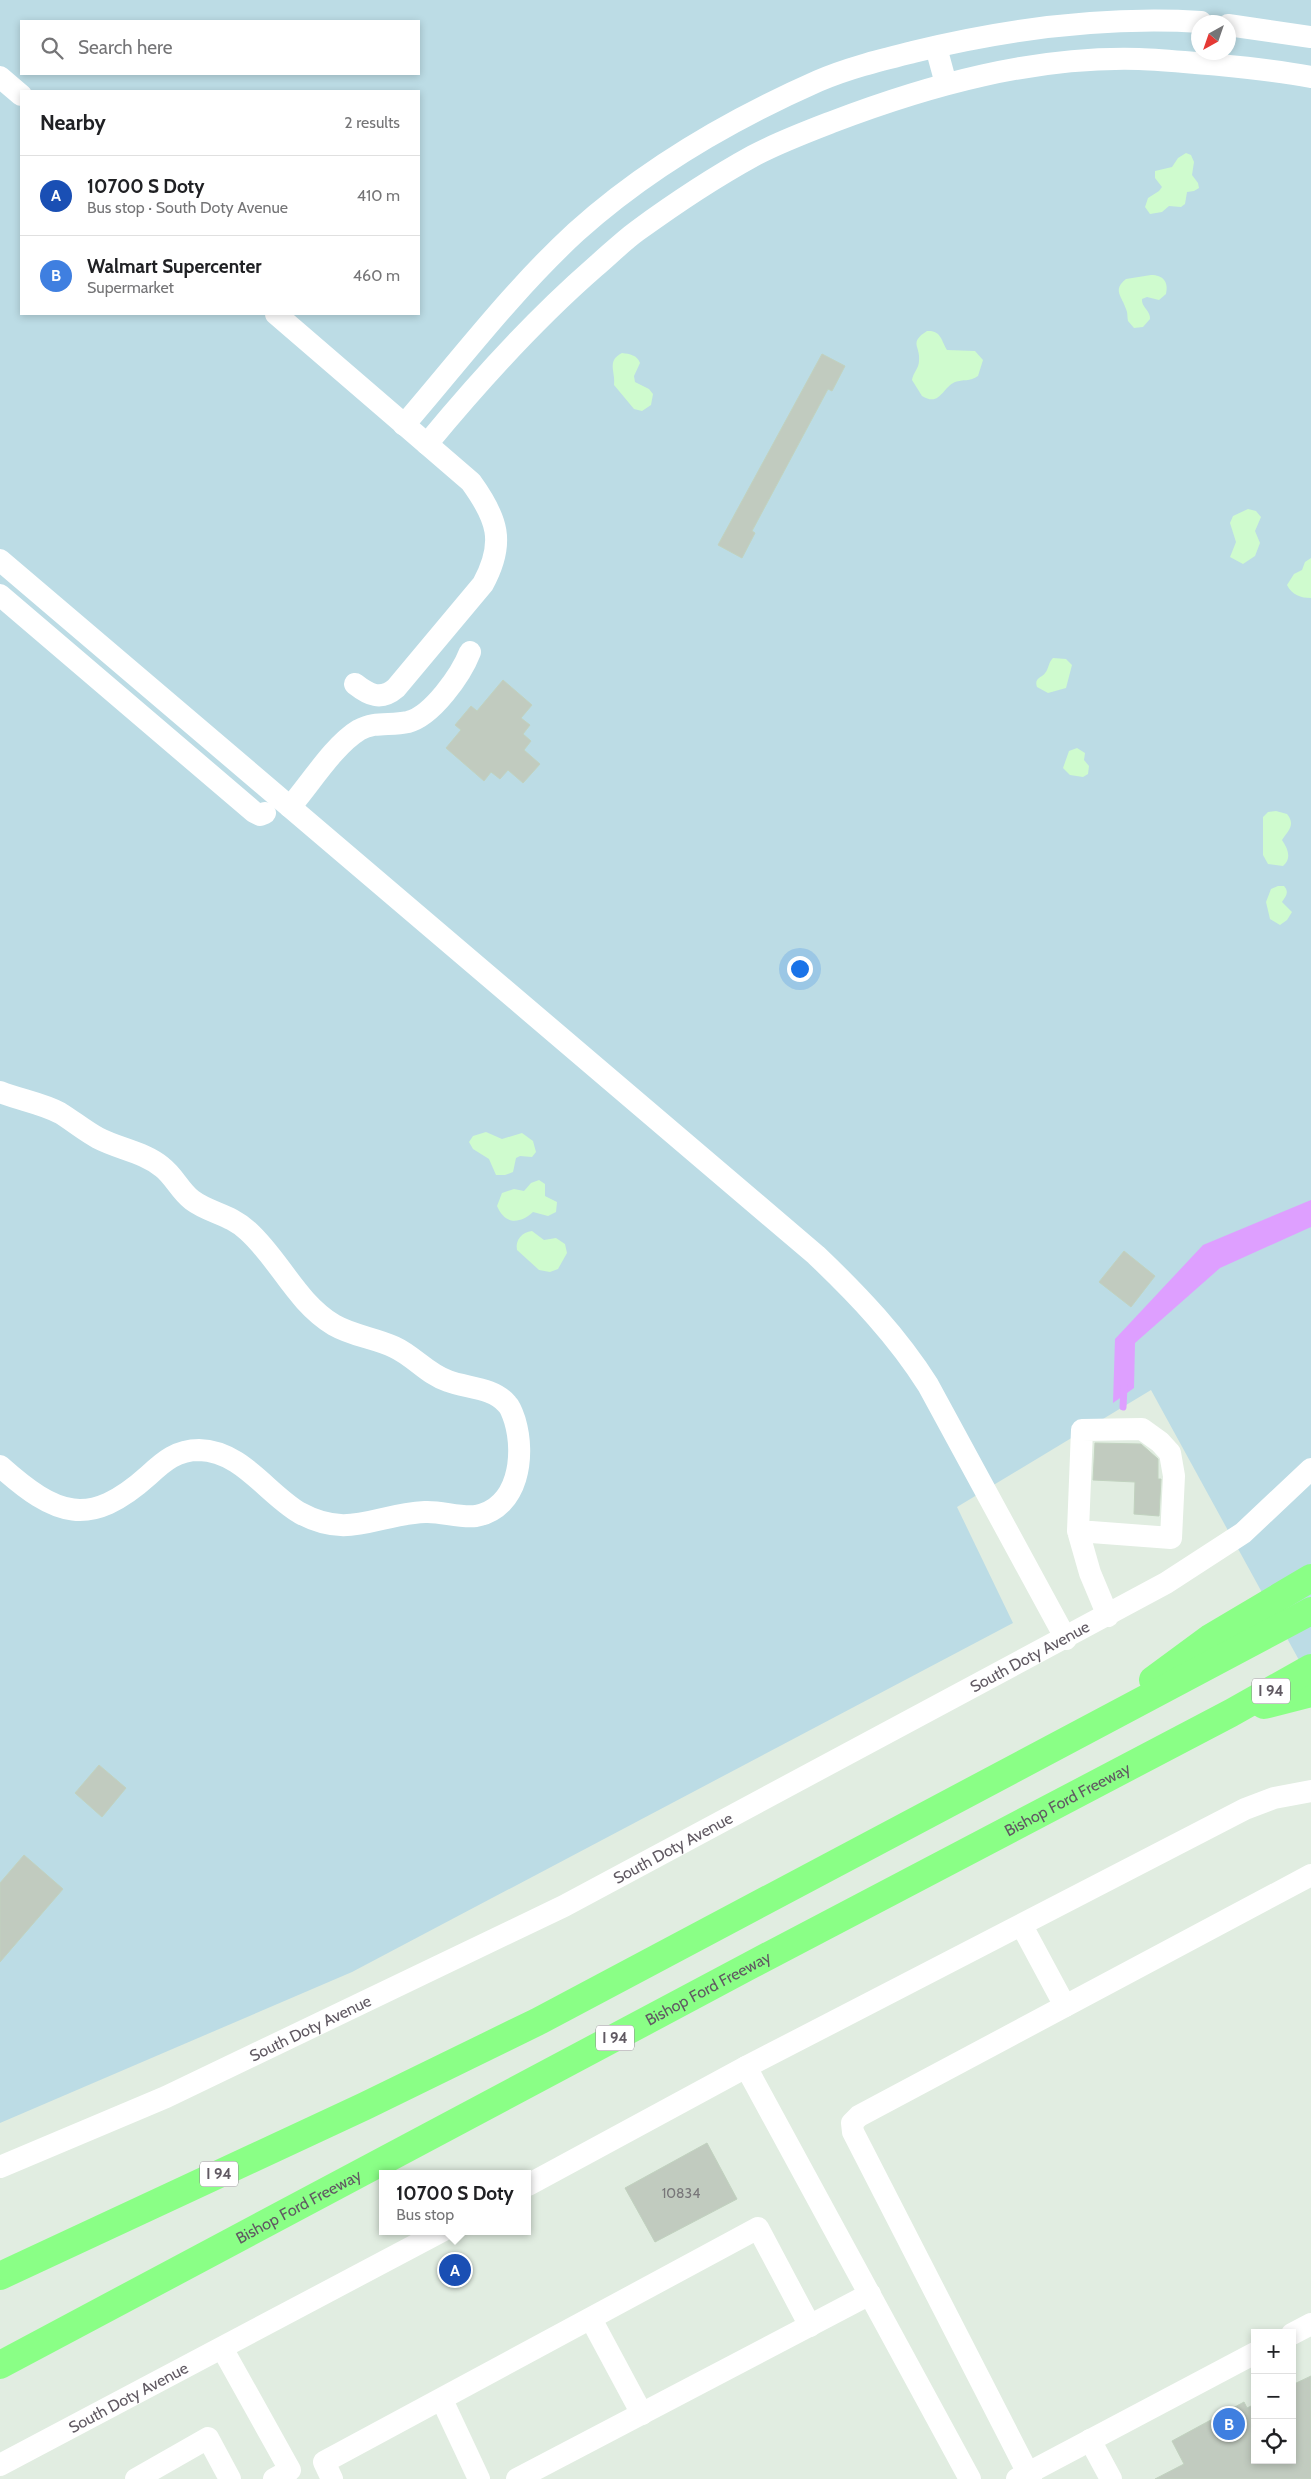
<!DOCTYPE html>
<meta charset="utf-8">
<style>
:root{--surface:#fff;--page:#f6f6f6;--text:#202124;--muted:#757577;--line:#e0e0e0;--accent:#0b8043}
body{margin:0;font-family:Cabin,sans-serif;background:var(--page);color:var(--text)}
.controls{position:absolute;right:15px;bottom:15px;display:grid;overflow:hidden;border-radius:0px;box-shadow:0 2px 8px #0003}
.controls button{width:45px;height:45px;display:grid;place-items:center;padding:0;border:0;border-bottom:1px solid var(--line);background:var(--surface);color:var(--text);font:25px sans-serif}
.compass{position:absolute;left:1191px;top:15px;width:45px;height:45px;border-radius:50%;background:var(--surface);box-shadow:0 2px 8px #0003;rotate:220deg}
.you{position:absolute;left:799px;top:968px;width:18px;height:18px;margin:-12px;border:4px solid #fff;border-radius:50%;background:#1a73e8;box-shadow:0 0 0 8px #1a73e833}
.badge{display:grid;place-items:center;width:32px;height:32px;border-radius:50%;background:var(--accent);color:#fff;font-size:16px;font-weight:700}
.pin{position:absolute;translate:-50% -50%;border:2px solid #fff;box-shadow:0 1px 5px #0006}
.popup{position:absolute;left:379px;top:2170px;width:152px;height:65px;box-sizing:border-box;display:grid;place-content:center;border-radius:0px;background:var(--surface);filter:drop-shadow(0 1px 4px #0005);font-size:16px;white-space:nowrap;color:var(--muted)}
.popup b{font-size:19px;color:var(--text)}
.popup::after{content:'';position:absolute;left:50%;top:100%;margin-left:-10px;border:10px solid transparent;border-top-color:var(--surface)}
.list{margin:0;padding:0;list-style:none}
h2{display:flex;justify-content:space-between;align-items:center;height:65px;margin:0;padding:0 20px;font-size:21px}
h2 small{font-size:16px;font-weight:400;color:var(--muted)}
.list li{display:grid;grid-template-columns:32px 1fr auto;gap:15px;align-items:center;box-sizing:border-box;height:80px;padding:0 20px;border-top:1px solid var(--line)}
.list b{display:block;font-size:19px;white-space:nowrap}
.list p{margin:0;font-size:16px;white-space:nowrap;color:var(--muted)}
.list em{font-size:16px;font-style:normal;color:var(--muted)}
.icon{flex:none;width:28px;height:28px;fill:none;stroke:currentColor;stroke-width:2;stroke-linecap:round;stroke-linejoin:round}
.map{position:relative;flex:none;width:1311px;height:2479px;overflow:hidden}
.search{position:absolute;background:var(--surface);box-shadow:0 2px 8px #0003;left:20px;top:20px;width:400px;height:55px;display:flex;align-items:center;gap:12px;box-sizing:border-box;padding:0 18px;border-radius:0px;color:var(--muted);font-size:19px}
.panel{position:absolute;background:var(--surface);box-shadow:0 2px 8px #0003;left:20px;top:90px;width:400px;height:225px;border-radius:0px}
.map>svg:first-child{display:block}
</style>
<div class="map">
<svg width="1311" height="2479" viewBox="0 0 1311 2479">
<rect width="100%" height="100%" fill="#e1ede1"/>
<path fill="#bcdce5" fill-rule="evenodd" d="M 0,0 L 1311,0 L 1311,1682 L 1151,1390 L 957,1507 L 1013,1623 L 352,1972 L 0,2123 ZM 21,21 L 419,21 L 419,74 L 21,74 ZM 1198,22 L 1228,22 L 1228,52 L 1198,52 ZM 21,91 L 419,91 L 419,314 L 21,314 Z"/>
<g fill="#cffbce">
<path d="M 1186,153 L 1191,155 L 1194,162 L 1192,175 L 1198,183 L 1199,188 L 1194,191 L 1187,192 L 1185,204 L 1181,207 L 1169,206 L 1162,212 L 1150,214 L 1145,207 L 1148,198 L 1159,191 L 1162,187 L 1155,178 L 1155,171 L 1172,167 L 1178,158 Z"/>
<path d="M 1151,275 C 1163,275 1169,282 1166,294 L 1159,300 L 1147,297 L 1142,299 C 1141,307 1151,311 1150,319 L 1143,327 L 1134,328 L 1128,321 C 1127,317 1128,313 1126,309 C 1122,296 1112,290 1126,279 Z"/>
<path d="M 927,331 C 941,330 941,340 947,350 L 975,351 L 983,360 L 978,376 C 970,382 963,379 955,382 C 942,388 940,407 922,396 L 912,380 C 913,373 919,368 919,361 C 921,346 908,343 927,331 Z"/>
<path d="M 622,353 C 630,354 637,355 640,363 L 634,376 L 635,382 L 649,389 L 653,394 L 651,405 L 642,411 L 634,409 L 614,385 C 616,372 606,361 622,353 Z"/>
<path d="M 1248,509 L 1256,511 L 1261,517 L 1255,531 L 1260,543 L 1255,556 L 1243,564 L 1230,557 L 1236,542 L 1230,523 L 1233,516 Z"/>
<path d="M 1311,558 L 1311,598 C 1301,598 1292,595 1287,585 L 1294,574 L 1302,570 L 1305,562 Z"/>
<path d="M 1053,658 L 1066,659 L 1072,665 L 1066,688 L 1048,693 L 1037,687 C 1034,676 1043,679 1047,670 C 1049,666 1049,662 1053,658 Z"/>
<path d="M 1077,748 L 1085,753 L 1084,760 L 1089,766 L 1088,774 L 1083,777 L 1070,775 L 1063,768 L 1069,751 Z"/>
<path d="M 1276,811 L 1287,814 C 1296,825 1288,831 1282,840 C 1288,849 1292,858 1283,866 L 1268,864 L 1263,855 L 1263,817 L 1268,812 Z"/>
<path d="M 1278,886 L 1284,886 C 1290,893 1285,897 1282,902 L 1292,912 L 1287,920 L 1280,925 L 1270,919 L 1266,902 L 1271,889 Z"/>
<path d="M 486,1132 L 502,1139 L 522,1133 L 533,1141 L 536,1152 L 532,1157 L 520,1156 L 516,1158 L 513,1172 L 505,1175 L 496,1175 L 489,1159 L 473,1149 L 469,1142 L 473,1136 Z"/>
<path d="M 539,1180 L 545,1184 L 545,1196 L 557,1202 L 556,1212 L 548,1216 L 533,1212 C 520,1224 505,1225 497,1206 L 502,1193 L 514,1189 L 524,1191 L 531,1183 Z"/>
<path d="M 532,1231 L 544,1240 L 556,1238 L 565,1244 L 567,1253 L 558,1269 L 550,1272 L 539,1270 L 517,1250 C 515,1240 522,1232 532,1231 Z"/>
</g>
<path fill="#de9fff" d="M 1311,1200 L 1311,1227 L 1220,1268 L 1135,1343 L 1134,1388 L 1113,1403 L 1115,1339 L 1203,1245 Z"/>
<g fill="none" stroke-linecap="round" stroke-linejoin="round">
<path stroke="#de9fff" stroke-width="7" d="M 1123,1407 L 1124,1386"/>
</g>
<g fill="#c1cbbf" stroke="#c1d2bf">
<path d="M 822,354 L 845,366 L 832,391 L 828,389 L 752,531 L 755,533 L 742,558 L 718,545 Z"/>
<path d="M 503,680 L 532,705 L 521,718 L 530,725 L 523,734 L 531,741 L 524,750 L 540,764 L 523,783 L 508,770 L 500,779 L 491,772 L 484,781 L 446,748 L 461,730 L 455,725 L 471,706 L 477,711 Z"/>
<path d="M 1124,1251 L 1155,1276 L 1131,1307 L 1099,1282 Z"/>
<path d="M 1095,1443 L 1141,1444 L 1158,1459 L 1158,1479 L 1161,1479 L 1159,1516 L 1134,1514 L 1135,1482 L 1093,1480 Z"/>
<path d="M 99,1765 L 126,1788 L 102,1817 L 75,1793 Z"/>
<path d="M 24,1855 L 63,1889 L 0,1962 L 0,1883 Z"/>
<path d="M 707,2143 L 737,2199 L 655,2242 L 625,2188 Z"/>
<path d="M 1311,2376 L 1311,2479 L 1155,2479 L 1184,2464 L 1172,2441 L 1244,2402 L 1247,2408 L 1255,2404 L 1255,2460 L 1292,2460 L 1292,2385 Z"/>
</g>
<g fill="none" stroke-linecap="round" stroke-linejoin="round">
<g stroke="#fff" stroke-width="22">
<path d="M 1228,25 L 1311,37"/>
<path d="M 936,47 L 946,84"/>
<path d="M 0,77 L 21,95"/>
<path d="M 276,314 L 471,482 C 497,518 506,542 483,584 L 396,688 C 381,701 369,695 355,684"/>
<path d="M 404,425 C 460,360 513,290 576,232 C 647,168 732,119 818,81 C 848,68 881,60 913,52 C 1007,29 1103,16 1201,22"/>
<path d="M 427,444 C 479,381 533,321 595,267 C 609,255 622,242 637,231 C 674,204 713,178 753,156 C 777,143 806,132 832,122 C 929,85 1034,56 1139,59 C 1166,60 1193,63 1220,65 C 1251,68 1281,71 1311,77"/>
<path d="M 0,560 L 816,1255 C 858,1295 897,1336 928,1385 L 1066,1639"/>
<path d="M 0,595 L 254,812 L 260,815 L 265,813"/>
<path d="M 290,807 C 310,784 334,745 359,730 C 375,721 390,726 408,722 C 432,716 461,675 470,652"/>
<path d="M 0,1092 C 20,1100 41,1103 60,1113 C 73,1121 85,1131 98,1138 C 119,1149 144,1152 162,1167 C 174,1176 180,1191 192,1200 C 209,1213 230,1214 248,1231 C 280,1260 296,1302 334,1325 C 353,1336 375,1338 394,1347 C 414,1356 427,1374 448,1381 C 466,1388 493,1387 507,1404 C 511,1408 513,1415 515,1421 C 525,1455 519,1508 476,1516 C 459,1518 441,1511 425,1512 C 376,1514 349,1540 300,1513 C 266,1493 242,1451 199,1450 C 177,1450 164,1461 149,1475 C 89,1529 56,1516 0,1466"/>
<path d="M 1078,1531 L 1171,1538 L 1174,1476 L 1170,1453 L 1160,1442 L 1142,1429 L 1082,1430 L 1078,1531 L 1090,1573 L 1108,1616"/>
<path d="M 1022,1926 L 1065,2006"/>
<path d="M 746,2067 L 970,2479"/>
<path id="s1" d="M 0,2167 L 166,2097 L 564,1906 L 1166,1583 L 1243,1533 L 1311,1469"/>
<path d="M 528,2185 L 746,2067 L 1245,1809 L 1274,1798 L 1311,1791"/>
<path d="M 591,2319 L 642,2414"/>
<path d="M 1292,2334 L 1311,2324"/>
<path d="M 222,2348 L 290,2470 L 274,2479"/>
<path d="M 442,2400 L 479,2479"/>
<path d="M 1090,2440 L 1111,2479"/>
<path id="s2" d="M 0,2465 L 442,2231"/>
<path d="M 136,2479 L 208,2438 L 230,2479"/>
<path d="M 332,2479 L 324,2462 L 758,2228 L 810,2326"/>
<path d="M 517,2479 L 870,2294"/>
<path d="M 1017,2479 L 1255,2353"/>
<path d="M 1031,2479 L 853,2132 L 852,2123 L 859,2116 L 1311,1875"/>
</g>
<g stroke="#8aff86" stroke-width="28">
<path d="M 1153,1680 L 1210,1638 L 1311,1578"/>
<path d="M 1264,1705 L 1311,1693"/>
<path d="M 0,2276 L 365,2106 L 537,2022 L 1311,1611"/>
<path id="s3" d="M 0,2365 L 751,1965 L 1231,1713 L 1311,1668"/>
</g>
</g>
<g text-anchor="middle" stroke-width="5" stroke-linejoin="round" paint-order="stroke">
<g font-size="14" fill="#787679">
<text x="681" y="2198">10834</text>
</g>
<g fill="#fff" stroke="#908b91" stroke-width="1">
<rect x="1252" y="1678.5" width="38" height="25" rx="4"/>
<rect x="596" y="2025.5" width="38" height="25" rx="4"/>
<rect x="200" y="2161.5" width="38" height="25" rx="4"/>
</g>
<g font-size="15" font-weight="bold" fill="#605962">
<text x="1271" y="1696">I 94</text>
<text x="615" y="2043">I 94</text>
<text x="219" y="2179">I 94</text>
</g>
<g font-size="16" fill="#605962" stroke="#fff">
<text dy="6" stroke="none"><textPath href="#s1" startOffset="1150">South Doty Avenue</textPath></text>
<text dy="6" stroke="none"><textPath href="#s3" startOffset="1208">Bishop Ford Freeway</textPath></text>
<text dy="6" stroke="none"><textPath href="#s1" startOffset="745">South Doty Avenue</textPath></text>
<text dy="6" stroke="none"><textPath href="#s3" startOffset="802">Bishop Ford Freeway</textPath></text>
<text dy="6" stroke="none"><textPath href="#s1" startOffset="340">South Doty Avenue</textPath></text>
<text dy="6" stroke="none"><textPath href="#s3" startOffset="338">Bishop Ford Freeway</textPath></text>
<text dy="6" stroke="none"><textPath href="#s2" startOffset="145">South Doty Avenue</textPath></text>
</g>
</g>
</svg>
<div class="controls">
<button>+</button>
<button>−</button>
<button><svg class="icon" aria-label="locate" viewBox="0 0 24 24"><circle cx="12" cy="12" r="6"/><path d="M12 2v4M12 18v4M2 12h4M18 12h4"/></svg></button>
</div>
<svg class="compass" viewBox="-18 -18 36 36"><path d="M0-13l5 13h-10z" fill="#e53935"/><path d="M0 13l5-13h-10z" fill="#757577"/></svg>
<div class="you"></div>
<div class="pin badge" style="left:455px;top:2270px;background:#1a4fb4">A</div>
<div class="popup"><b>10700 S Doty</b>Bus stop</div>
<div class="pin badge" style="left:1229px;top:2424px;background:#3f7fe0">B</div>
<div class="search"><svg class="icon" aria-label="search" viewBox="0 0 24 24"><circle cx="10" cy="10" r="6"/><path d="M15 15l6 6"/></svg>Search here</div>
<section class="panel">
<h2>Nearby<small>2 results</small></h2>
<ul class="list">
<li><span class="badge" style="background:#1a4fb4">A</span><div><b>10700 S Doty</b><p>Bus stop · South Doty Avenue</p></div><em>410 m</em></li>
<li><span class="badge" style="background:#3f7fe0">B</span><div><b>Walmart Supercenter</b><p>Supermarket</p></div><em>460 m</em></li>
</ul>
</section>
</div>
